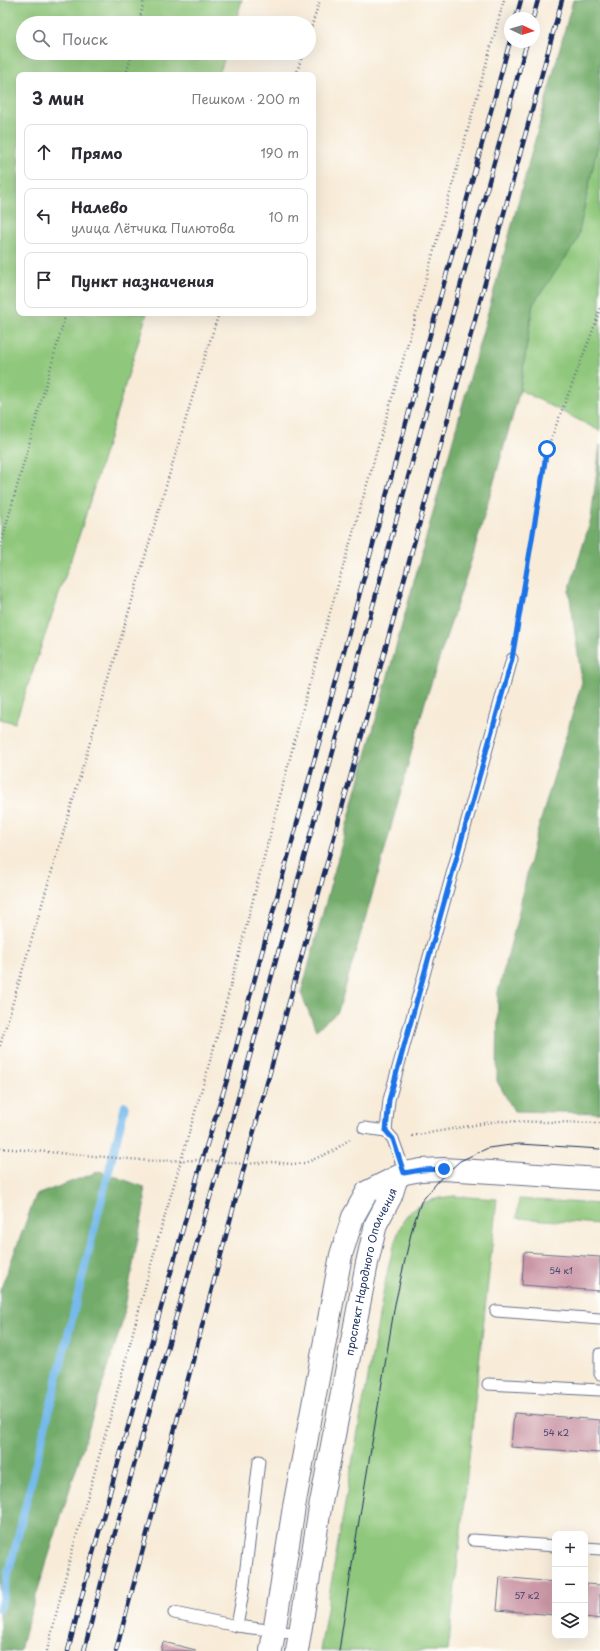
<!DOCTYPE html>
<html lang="ru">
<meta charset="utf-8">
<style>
:root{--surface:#fff;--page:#f7f7f7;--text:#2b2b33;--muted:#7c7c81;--line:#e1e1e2}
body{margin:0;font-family:"Playpen Sans",sans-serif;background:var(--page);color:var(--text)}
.controls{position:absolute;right:12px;bottom:12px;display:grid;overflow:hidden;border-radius:8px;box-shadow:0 4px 16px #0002}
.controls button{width:36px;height:36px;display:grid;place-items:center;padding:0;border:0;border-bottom:1px solid var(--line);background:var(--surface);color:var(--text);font:20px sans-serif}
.compass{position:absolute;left:504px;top:12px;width:36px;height:36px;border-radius:50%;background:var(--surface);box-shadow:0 4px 16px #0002;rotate:94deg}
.stop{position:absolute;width:12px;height:12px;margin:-9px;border:3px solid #1a73e8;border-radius:50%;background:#fff}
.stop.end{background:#1a73e8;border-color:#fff;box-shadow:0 1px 4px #0008}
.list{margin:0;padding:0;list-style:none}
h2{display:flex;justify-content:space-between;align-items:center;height:52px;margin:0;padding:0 16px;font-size:17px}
h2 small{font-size:13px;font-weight:400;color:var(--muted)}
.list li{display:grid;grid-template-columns:26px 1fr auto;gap:12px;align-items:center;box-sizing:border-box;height:56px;margin:0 8px 8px;padding:0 8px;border:1px solid var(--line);border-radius:8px}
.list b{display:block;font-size:15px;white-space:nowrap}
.list p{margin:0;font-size:13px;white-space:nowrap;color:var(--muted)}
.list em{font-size:13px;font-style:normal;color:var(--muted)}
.icon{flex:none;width:22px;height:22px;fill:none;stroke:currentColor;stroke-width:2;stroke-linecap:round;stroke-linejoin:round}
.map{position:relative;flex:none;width:600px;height:1651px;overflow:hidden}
.search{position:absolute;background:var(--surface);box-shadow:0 4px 16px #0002;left:16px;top:16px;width:300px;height:44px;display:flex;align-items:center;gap:10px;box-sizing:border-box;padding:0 14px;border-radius:22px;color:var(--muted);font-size:15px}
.panel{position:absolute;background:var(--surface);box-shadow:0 4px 16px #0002;left:16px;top:72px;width:300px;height:244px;border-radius:8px}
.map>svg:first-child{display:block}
</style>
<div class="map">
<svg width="600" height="1651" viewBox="0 0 600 1651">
<rect width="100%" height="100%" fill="#fdfcf7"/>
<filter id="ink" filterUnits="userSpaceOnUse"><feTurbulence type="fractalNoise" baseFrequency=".025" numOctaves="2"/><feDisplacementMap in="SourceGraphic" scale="8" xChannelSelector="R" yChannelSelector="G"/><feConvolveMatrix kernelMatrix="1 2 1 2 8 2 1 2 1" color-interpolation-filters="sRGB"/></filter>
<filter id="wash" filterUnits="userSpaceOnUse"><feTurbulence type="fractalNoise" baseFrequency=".012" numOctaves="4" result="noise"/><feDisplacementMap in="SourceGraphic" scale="16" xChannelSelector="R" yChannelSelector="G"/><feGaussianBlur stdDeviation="0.9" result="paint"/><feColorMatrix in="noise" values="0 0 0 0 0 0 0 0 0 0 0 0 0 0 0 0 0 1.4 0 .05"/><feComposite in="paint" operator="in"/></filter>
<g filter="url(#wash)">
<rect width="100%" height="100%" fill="#f8ecd9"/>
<g fill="#8fc77b" stroke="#557b6c">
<path d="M 0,0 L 242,0 L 235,23 L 23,23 L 23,53 L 226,53 L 219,75 L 19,75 L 19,313 L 147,313 L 81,530 L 15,723 L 0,719 Z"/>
<path d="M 600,134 L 600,371 L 599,374 L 600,431 L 520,390 L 533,304 L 577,241 Z"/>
<path d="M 454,1196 L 497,1199 L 448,1651 L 320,1651 C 337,1545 356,1440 376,1334 C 381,1306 391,1236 407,1215 C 419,1201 437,1198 454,1196 Z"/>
<path d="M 519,1199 L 600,1204 L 600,1224 L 517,1218 Z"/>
</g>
<g fill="#73ac6b" stroke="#476e64">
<path d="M 573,0 L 600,0 L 600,134 L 577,241 L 533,304 L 520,390 L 473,555 L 425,702 L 381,864 L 338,1012 L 316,1030 L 301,993 C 391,662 484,331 573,0 Z"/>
<path d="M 600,445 L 600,1113 L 514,1111 L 497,1081 L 498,992 L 516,924 L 534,843 L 582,682 L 569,591 L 591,519 Z"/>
<path d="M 100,1171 L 144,1187 L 145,1201 L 122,1323 L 24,1634 L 20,1651 L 0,1651 L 0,1291 L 36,1195 Z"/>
</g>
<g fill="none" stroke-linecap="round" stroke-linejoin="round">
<path stroke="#76baec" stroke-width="8" d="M 0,1608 L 125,1106"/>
</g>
<g id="blocks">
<g fill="#ca95a5">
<path d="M 524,1252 L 600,1257 L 600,1291 L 522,1285 Z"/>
<path d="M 514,1413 L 600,1420 L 600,1453 L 511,1447 Z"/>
<path d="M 500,1577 L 555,1582 L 555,1615 L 497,1610 Z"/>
<path d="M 585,1584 L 600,1585 L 600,1619 L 585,1617 Z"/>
<path d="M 163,1642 L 196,1650 L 196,1651 L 161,1651 Z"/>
</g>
</g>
</g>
<g filter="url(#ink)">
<use href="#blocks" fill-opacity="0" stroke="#687189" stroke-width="1"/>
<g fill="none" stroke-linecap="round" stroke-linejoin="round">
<g stroke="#687189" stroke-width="13">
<g id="lane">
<path d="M 364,1128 L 386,1131 L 393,1139 L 405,1173"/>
<path d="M 386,1131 L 389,1100 L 512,659"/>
<path d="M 496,1311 L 600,1319"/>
<path d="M 600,1354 L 600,1374"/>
<path d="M 488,1384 L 600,1390"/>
<path d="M 473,1540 L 555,1546"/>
<path d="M 585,1548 L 600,1549"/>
<path d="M 174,1613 L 237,1626 L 299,1634"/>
<path d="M 237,1626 L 243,1592 L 259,1461"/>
</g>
</g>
<g stroke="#687189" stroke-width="24">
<g id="secondary">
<path d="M 271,1651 L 294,1507 L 341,1255 L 353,1217 L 367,1192 L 405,1173 L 421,1170 L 443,1169 L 600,1179"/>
<path id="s1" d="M 297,1651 L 320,1508 L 367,1263 L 376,1224 L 391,1196 L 397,1177"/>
</g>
</g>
<g stroke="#687189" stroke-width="2.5" stroke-dasharray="1 3" stroke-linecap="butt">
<path d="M 139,23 L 144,0"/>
<path d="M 309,34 L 320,0"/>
<path d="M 126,75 L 132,53"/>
<path d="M 296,75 L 303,53"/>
<path d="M 0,547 L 66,313"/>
<path d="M 515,641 L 547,449 L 596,322 L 600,308"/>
<path d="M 0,1046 L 198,378 L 219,313"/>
<path d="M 412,1136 L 497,1121 L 600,1123"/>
<path d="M 0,1148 L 153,1161 L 202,1160 L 245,1164 L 273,1162 L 291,1164 L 305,1163 L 333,1151 L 350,1139"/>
<path d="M 47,1651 L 69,1562 L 112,1411 L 156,1246 L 219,1030 L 309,685 L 412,329 L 504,0"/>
</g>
<use href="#lane" stroke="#fff" stroke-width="11"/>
<use href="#secondary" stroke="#fff" stroke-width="22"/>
<path stroke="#1b2f5e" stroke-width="1" d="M 339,1651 L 355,1545 L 395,1304 L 412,1229 L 421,1202 L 440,1179 L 460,1161 L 488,1148 L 519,1144 L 600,1149"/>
<g stroke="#1b2f5e" stroke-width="4.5">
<g id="rail">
<path d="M 516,18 L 521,0"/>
<path d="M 533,18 L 538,0"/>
<path d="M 68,1651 L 90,1564 L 202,1160 L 228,1077 L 510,41"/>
<path d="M 84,1651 L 105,1568 L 246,1070 L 527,42"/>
<path d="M 116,1651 L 245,1164 L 562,0"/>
</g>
</g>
<use href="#rail" stroke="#fdfcf7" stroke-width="3" stroke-dasharray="9" stroke-linecap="butt"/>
</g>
</g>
<g fill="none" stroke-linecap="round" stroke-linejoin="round" filter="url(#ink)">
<path stroke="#1a73e8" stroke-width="5" d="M 444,1169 L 421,1170 L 404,1173 L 393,1139 L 386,1131 L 389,1100 L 512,659 L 547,449"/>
</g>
<g text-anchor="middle" stroke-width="3" stroke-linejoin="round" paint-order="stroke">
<g font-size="9" fill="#474870">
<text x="561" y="1274">54 к1</text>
<text x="556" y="1436">54 к2</text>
<text x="527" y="1599">57 к2</text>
</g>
<g font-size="11" fill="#1b2f5e" stroke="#fdfcf7">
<text dy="4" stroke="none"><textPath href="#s1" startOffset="387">проспект Народного Ополчения</textPath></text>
</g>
</g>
</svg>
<div class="controls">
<button>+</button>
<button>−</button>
<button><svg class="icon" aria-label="layers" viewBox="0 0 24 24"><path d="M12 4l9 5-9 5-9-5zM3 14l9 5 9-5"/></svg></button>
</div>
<svg class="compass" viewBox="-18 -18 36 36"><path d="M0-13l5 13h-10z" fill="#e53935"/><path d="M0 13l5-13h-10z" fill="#7c7c81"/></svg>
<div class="stop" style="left:547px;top:449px"></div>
<div class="stop end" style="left:444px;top:1169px"></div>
<div class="search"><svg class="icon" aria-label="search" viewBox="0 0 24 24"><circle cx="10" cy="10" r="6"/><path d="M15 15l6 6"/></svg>Поиск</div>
<section class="panel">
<h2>3 мин<small>Пешком · 200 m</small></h2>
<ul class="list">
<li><svg class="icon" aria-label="ahead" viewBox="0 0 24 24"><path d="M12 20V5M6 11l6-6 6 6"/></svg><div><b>Прямо</b></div><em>190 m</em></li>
<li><svg class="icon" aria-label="left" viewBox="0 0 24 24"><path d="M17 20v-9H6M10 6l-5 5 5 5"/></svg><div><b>Налево</b><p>улица Лётчика Пилютова</p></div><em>10 m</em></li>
<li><svg class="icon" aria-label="arrive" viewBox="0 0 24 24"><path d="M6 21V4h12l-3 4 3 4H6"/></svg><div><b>Пункт назначения</b></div></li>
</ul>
</section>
</div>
